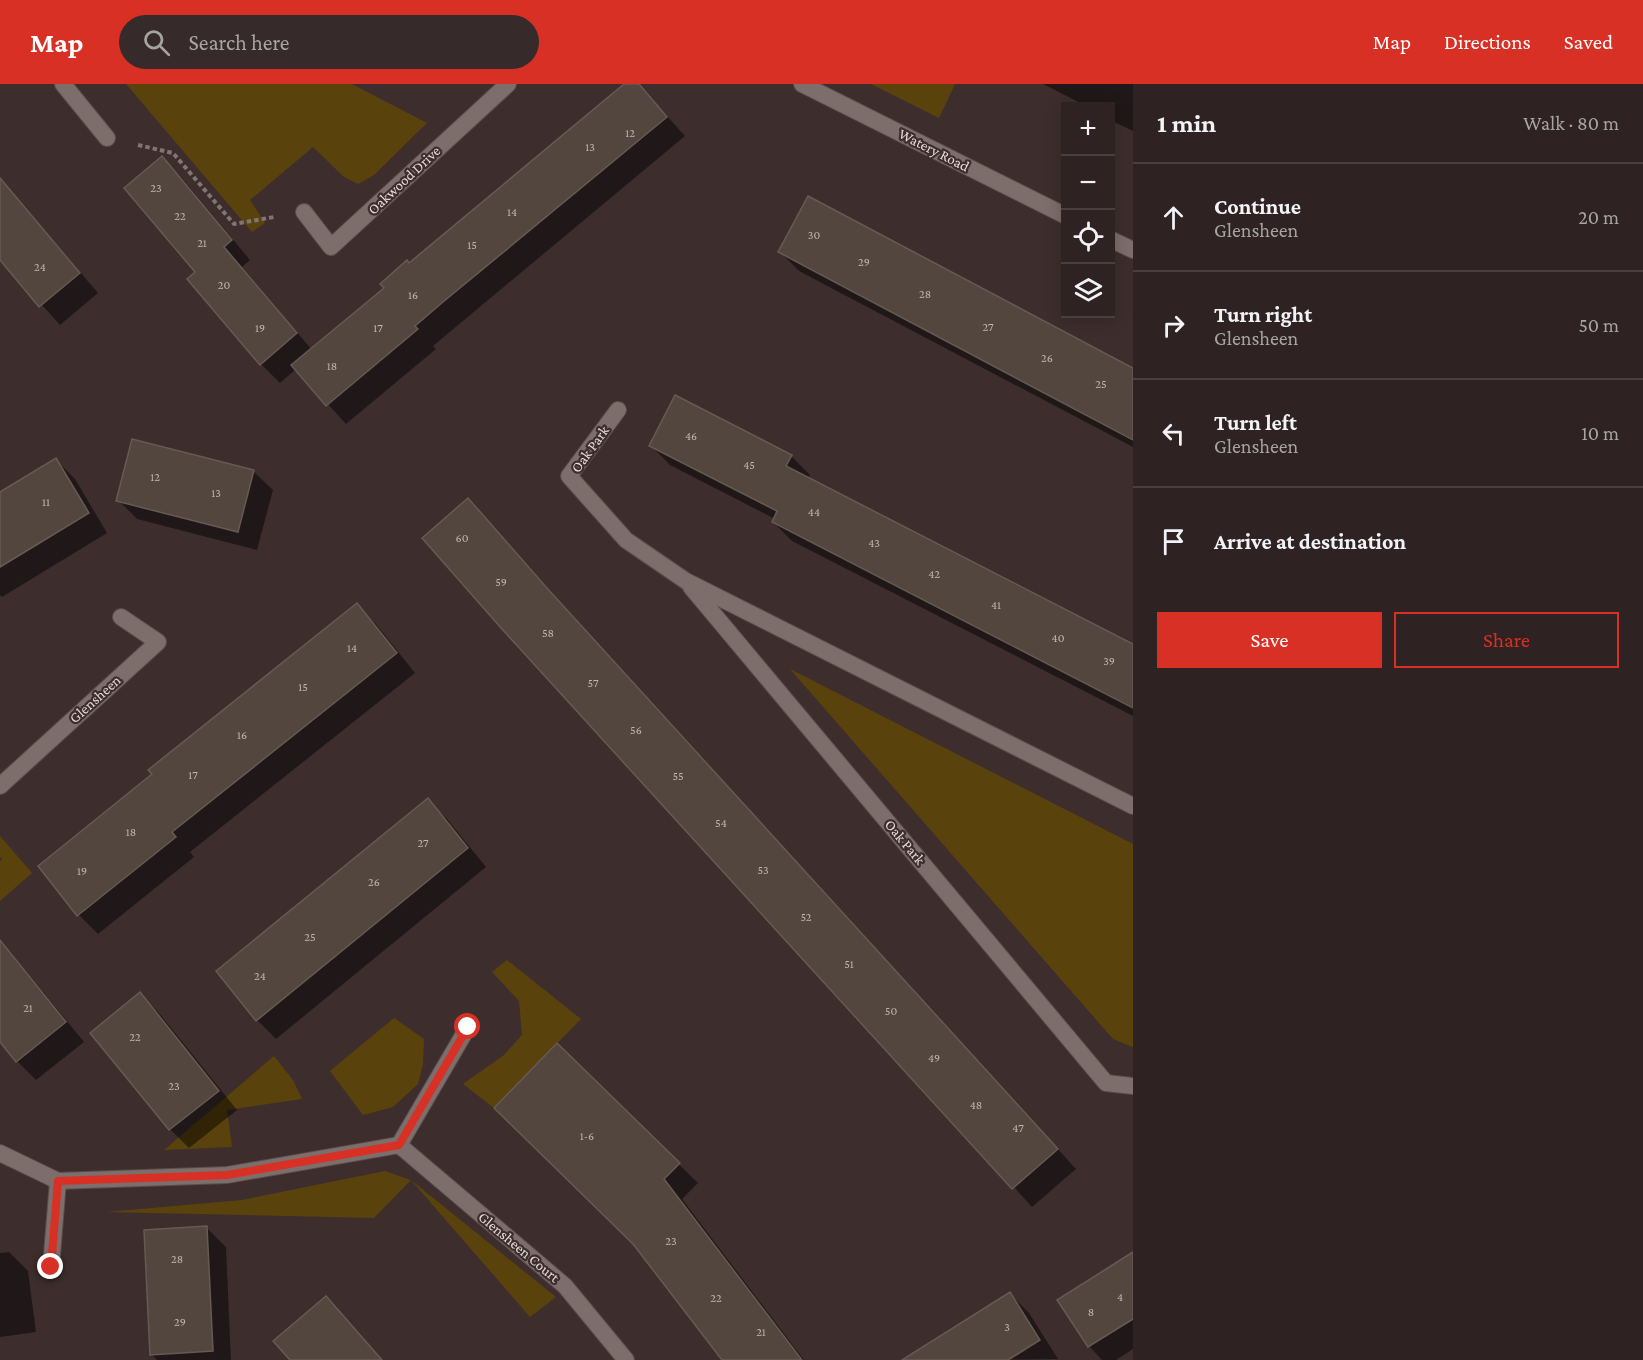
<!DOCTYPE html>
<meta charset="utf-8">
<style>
:root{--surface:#2e2222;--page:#362a2a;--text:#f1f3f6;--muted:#a7a4a5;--line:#493f40;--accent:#d93025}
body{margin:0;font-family:"Crimson Pro",serif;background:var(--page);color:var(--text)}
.controls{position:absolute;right:18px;top:18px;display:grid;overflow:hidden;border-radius:0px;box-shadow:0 3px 15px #0003}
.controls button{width:54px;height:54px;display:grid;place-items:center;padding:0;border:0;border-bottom:2px solid var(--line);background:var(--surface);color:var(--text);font:30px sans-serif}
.stop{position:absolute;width:18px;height:18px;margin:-14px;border:4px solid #d93025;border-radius:50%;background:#fff}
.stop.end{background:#d93025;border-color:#fff;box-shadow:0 2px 6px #0008}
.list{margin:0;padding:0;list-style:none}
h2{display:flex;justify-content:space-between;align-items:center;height:78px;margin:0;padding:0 24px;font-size:26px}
h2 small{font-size:20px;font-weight:400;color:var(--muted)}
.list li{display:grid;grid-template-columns:39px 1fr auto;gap:18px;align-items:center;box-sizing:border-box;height:108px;padding:0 24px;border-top:2px solid var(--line)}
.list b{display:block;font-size:22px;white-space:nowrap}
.list p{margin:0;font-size:20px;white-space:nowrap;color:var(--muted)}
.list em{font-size:20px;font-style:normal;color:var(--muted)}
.actions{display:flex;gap:12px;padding:18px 24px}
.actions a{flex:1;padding:14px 0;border:2px solid var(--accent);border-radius:0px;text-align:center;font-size:21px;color:var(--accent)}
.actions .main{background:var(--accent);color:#fff}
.icon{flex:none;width:33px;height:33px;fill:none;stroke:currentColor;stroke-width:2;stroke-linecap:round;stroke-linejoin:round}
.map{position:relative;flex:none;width:1133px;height:1276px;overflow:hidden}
header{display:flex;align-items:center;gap:36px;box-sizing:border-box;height:84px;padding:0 30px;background:var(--accent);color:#fff}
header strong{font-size:28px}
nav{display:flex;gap:33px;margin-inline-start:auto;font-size:21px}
.search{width:420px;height:54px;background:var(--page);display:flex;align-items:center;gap:15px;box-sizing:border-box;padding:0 21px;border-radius:33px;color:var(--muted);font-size:22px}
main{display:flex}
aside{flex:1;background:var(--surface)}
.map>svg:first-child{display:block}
</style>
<header>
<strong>Map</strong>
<div class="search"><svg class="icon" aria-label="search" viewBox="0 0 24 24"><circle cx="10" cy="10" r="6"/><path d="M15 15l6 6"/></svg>Search here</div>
<nav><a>Map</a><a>Directions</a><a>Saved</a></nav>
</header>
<main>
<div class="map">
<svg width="1133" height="1276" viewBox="0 0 1133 1276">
<rect width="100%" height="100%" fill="#3d2e2d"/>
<g fill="#5a420d">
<path d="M 126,0 L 352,0 L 427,39 L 374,91 L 358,100 L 344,93 L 313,63 L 250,116 L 265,139 L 252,148 Z"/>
<path d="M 871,0 L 955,0 L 939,34 Z"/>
<path d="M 790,585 L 1133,760 L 1133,963 L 1113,955 Z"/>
<path d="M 0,752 L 32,789 L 0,817 L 0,778 L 2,774 L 0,773 Z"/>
<path d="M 507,876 L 581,935 L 494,1024 L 463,1000 L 504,971 L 522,951 L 519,917 L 492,888 Z"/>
<path d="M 394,934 L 424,955 L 423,980 L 418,1000 L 393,1023 L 363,1031 L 330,987 Z"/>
<path d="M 274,972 L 293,996 L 302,1015 L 227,1026 L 232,1063 L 164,1066 Z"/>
<path d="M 385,1087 L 411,1096 L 556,1213 L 530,1233 L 411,1096 L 374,1134 L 106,1128 L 242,1116 Z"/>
</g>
<g fill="#0007">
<path d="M 626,0 L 638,0 L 685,52 L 433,262 L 436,265 L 346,340 L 296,285 L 280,299 L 261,280 L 197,189 L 162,74 L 181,93 L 250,176 L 242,183 L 312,266 L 386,204 L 409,181 Z"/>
<path d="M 1043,0 L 1133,0 L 1133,47 L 1110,36 L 1110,22 L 1086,22 Z"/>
<path d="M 0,94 L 98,209 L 60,241 L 0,174 Z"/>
<path d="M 780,168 L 1133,286 L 1133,363 L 799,187 Z"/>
<path d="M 651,362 L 791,372 L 810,391 L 808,395 L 1133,562 L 1133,632 L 792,457 L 773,438 L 775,435 L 670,381 Z"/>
<path d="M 56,376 L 75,395 L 107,449 L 2,513 L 0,511 L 0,410 Z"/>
<path d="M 253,387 L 273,406 L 257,466 L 137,435 L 118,416 Z"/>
<path d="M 468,416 L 1076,1085 L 1032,1123 L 424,455 Z"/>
<path d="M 357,521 L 376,540 L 415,589 L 190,768 L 194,773 L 98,850 L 79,831 L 154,690 Z"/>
<path d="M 428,716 L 447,735 L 486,783 L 276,955 L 257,936 Z"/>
<path d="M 0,855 L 84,958 L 36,996 L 17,977 L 0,955 Z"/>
<path d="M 140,910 L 159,929 L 237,1026 L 189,1064 L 170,1045 L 93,949 Z"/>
<path d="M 557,961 L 698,1099 L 682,1115 L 804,1276 L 725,1276 Z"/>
<path d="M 207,1144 L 226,1163 L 231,1276 L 157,1276 L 151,1270 Z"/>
<path d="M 9,1168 L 28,1187 L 36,1248 L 0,1253 L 0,1169 Z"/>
<path d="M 1133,1174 L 1133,1265 L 1116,1276 L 1102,1276 L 1089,1262 Z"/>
<path d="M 1010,1210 L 1029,1229 L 1058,1275 L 952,1276 Z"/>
</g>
<g fill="#53463f" stroke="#675a52" stroke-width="1.5">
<path d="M 624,0 L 639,0 L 667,33 L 443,218 L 415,242 L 418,245 L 326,322 L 291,281 L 384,204 L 380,200 L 407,176 L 409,179 Z"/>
<path d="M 162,72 L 232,156 L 224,163 L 297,249 L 260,281 L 187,195 L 195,188 L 124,104 Z"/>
<path d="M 0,94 L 80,189 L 39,223 L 0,176 Z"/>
<path d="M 808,112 L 1133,284 L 1133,356 L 778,168 Z"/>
<path d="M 675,311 L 792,371 L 786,382 L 1133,560 L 1133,624 L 772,438 L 777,427 L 649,362 Z"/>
<path d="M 132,355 L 254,386 L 238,448 L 116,417 Z"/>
<path d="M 56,374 L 89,429 L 0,483 L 0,408 Z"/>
<path d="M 468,414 L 547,504 L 1058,1065 L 1012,1105 L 501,544 L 422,454 Z"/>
<path d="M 357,519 L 397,569 L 172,748 L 176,753 L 77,832 L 38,782 L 152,690 L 148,686 Z"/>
<path d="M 428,714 L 468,764 L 256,937 L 216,887 Z"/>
<path d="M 0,856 L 66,938 L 16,978 L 0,958 Z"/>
<path d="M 140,908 L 219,1007 L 169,1046 L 90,949 Z"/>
<path d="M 557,959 L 680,1079 L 664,1095 L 802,1276 L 722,1276 L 633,1160 L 494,1024 Z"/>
<path d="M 207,1142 L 213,1267 L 150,1271 L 144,1146 Z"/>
<path d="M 1133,1168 L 1133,1235 L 1088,1263 L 1057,1216 Z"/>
<path d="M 1010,1208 L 1040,1256 L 1008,1276 L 902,1276 Z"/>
<path d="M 326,1212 L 382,1276 L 290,1276 L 273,1257 Z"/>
</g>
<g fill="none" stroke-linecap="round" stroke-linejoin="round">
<g stroke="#594d4c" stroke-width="18">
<g id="minor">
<path d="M 63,0 L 107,54"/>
<path d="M 304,128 L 331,163 L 508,0"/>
<path d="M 618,326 L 569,392 L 626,456 L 686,497 L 1133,722"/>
<path d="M 691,503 L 1106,999 L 1133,1002"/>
<path d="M 0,702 L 158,558 L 121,533"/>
<path d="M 399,1061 L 565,1202 L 626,1276"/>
<path d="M 0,1069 L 58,1097 L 227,1091 L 399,1061 L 468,943"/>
<path d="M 51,1183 L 58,1097"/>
</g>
</g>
<g stroke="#594d4c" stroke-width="18">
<g id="tertiary">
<path d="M 802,0 L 1066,132"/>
<path d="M 1110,155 L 1133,166"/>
</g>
</g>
<path stroke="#817574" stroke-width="4" stroke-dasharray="4.5 3" stroke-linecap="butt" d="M 138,61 L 173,69 L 234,140 L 274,133"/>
<use href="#minor" stroke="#7d6d6b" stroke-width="16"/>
<use href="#tertiary" stroke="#7d6d6b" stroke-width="16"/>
</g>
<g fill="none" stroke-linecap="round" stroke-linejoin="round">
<path stroke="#d93025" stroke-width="8" d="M 51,1183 L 58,1097 L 227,1091 L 399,1061 L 468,943"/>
</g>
<g text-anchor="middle" stroke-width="4.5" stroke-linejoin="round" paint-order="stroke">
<g font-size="12" fill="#bfb5b2">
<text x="630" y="53">12</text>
<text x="590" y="67">13</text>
<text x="156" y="108">23</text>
<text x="512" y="132">14</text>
<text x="180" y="136">22</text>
<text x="814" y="155">30</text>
<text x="202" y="163">21</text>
<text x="472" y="165">15</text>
<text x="864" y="182">29</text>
<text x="40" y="187">24</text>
<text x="224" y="205">20</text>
<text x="925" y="214">28</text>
<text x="413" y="215">16</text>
<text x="988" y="247">27</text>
<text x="260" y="248">19</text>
<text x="378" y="248">17</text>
<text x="1047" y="278">26</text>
<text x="332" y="286">18</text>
<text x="1101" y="304">25</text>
<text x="691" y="356">46</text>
<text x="749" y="385">45</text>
<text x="155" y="397">12</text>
<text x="216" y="413">13</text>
<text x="46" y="422">11</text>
<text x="814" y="432">44</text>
<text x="462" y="458">60</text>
<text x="874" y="463">43</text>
<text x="934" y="494">42</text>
<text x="501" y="502">59</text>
<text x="996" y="525">41</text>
<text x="548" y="553">58</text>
<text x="1058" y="558">40</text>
<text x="352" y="568">14</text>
<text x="1109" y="581">39</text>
<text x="593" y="603">57</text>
<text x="303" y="607">15</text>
<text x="636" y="650">56</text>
<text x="242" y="655">16</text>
<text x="193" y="695">17</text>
<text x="678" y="696">55</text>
<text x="721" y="743">54</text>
<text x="131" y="752">18</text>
<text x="423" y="763">27</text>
<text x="763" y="790">53</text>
<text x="82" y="791">19</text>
<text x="374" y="802">26</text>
<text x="806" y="837">52</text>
<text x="310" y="857">25</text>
<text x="849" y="884">51</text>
<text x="260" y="896">24</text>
<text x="28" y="928">21</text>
<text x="891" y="931">50</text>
<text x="135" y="957">22</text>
<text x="934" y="978">49</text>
<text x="174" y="1006">23</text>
<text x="976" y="1025">48</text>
<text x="1018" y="1048">47</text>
<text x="587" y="1056">1-6</text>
<text x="671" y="1161">23</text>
<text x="177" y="1179">28</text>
<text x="1120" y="1217">4</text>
<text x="716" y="1218">22</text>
<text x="1091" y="1232">8</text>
<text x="180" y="1242">29</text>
<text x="1007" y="1247">3</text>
<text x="761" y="1252">21</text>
</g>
<g font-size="15" fill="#e3dad9" stroke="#3d2e2d">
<text transform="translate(934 66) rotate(27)" y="5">Watery Road</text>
<text transform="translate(404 96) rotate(-43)" y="5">Oakwood Drive</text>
<text transform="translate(590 365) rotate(-54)" y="5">Oak Park</text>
<text transform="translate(95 615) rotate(-42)" y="5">Glensheen</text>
<text transform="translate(905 758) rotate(50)" y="5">Oak Park</text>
<text transform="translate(519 1163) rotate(40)" y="5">Glensheen Court</text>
</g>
</g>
</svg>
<div class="controls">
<button>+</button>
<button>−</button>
<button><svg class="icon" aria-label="locate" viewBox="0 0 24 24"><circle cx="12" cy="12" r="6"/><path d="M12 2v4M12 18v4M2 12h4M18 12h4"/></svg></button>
<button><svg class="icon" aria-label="layers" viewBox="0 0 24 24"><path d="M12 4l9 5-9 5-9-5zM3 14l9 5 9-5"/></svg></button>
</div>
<div class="stop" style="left:468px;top:943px"></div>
<div class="stop end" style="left:51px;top:1183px"></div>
</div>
<aside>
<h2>1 min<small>Walk · 80 m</small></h2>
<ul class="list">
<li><svg class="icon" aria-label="ahead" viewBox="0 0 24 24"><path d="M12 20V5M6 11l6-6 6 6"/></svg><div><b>Continue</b><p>Glensheen</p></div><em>20 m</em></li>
<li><svg class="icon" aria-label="right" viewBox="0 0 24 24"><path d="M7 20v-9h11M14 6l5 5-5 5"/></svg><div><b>Turn right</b><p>Glensheen</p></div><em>50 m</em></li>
<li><svg class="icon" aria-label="left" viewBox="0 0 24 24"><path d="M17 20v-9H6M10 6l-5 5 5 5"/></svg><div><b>Turn left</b><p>Glensheen</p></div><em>10 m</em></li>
<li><svg class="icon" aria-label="arrive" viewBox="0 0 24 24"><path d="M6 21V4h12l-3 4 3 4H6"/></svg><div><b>Arrive at destination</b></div></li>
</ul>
<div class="actions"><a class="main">Save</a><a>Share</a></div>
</aside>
</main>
